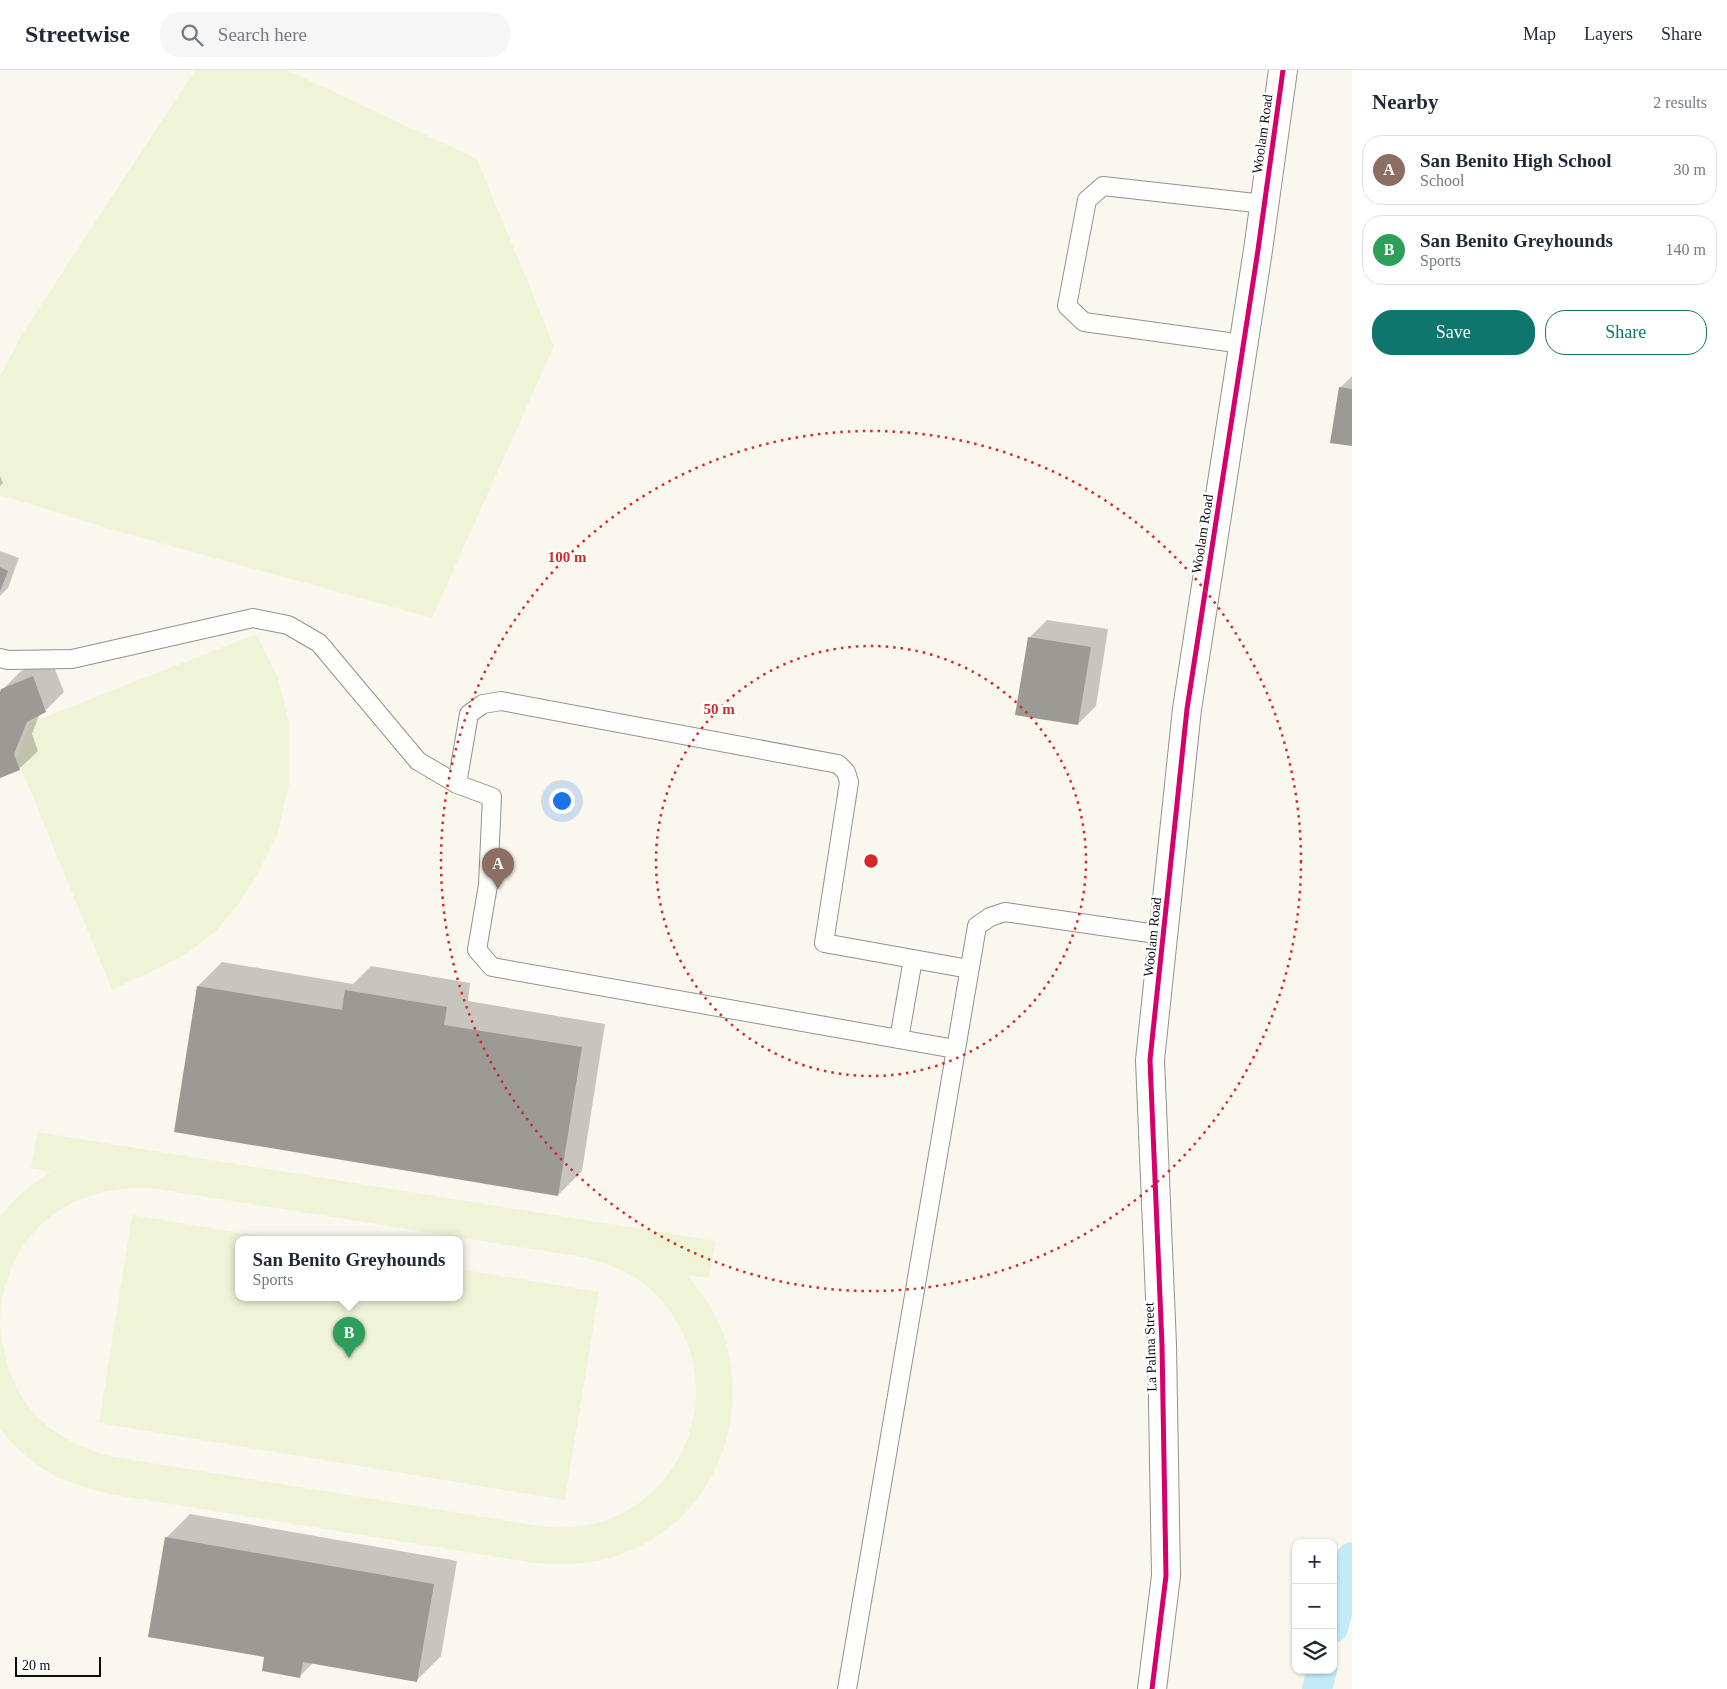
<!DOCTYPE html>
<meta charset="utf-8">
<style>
:root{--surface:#fff;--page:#f6f6f7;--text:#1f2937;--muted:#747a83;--line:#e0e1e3;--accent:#0f766e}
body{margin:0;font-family:"Times New Roman",serif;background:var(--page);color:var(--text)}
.controls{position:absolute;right:15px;bottom:15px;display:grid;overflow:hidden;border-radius:10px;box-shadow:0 1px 4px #0004}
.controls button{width:45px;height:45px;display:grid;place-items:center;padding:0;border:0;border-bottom:1px solid var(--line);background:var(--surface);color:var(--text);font:25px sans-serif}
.scale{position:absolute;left:15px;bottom:12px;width:86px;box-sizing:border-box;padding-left:5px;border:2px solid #0c0c0c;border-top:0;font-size:14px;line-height:18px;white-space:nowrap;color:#0c0c0c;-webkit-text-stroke:4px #fff;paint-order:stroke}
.you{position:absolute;left:561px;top:730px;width:18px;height:18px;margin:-12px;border:4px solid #fff;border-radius:50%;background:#1a73e8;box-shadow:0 0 0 8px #1a73e833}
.badge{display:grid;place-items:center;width:32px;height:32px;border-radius:50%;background:var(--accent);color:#fff;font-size:16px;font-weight:700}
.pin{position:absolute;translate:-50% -41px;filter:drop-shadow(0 1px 2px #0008)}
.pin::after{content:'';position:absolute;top:26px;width:18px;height:15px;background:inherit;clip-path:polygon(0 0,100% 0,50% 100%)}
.popup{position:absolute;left:235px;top:1166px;width:228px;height:65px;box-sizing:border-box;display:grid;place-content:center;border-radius:10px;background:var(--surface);filter:drop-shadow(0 1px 4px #0005);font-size:16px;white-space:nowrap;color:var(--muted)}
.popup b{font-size:19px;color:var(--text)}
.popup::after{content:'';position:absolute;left:50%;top:100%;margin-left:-10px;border:10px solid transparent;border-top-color:var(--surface)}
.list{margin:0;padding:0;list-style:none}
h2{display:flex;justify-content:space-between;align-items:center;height:65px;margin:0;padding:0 20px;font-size:21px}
h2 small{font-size:16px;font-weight:400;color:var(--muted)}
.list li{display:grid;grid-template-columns:32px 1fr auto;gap:15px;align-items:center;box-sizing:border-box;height:70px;margin:0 10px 10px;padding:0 10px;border:1px solid var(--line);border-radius:20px}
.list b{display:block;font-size:19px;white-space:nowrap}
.list p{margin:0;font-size:16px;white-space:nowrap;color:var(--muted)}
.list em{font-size:16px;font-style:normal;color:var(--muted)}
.actions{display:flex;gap:10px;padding:15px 20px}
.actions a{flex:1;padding:11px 0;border:1px solid var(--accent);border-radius:20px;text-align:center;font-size:18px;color:var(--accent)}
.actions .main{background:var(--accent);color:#fff}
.icon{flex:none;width:28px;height:28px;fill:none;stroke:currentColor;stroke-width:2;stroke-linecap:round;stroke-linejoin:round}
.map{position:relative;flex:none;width:1352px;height:1619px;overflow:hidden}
header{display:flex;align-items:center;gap:30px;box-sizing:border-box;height:70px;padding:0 25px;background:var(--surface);border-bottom:1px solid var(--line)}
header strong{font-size:24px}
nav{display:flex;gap:28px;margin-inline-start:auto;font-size:18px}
.search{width:350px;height:45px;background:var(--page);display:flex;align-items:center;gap:12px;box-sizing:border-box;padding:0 18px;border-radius:20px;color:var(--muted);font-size:19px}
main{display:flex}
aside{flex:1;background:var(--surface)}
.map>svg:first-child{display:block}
</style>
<header>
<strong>Streetwise</strong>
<div class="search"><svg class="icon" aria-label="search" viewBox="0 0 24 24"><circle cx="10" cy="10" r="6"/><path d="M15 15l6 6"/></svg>Search here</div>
<nav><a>Map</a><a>Layers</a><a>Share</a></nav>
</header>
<main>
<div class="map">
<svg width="1352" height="1619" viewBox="0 0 1352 1619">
<rect width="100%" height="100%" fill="#faf7ef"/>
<g fill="#f0f4d7">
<path d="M 195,0 L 287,0 L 477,89 L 554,276 L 432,548 L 117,461 L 0,425 L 0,306 L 22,264 Z"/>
<path d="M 256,564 L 278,608 L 289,653 L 289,714 L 278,763 L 257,805 L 238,835 L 215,862 L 185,885 L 112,920 L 17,688 L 30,653 Z"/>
<path d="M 37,1062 L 716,1171 L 709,1208 L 688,1205 C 703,1225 719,1246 726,1271 C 751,1361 706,1459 613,1487 C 587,1495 561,1495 534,1493 L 109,1424 L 83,1417 L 57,1407 L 34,1393 L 14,1375 L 0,1359 L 0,1253 C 6,1327 43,1370 115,1387 L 539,1456 C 553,1457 567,1458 581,1456 C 612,1452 643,1435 663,1411 C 714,1350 705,1260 641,1212 C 623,1199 603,1192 582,1187 L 157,1119 C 89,1113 29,1143 7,1210 C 2,1223 1,1237 0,1251 L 0,1146 C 15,1128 31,1115 50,1102 L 31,1098 Z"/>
<path d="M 132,1145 L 278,1169 L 239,1169 L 239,1227 L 459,1227 L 459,1199 L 599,1222 L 565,1430 L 99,1353 Z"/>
</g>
<g fill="#0003">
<path d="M 1352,306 L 1352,375 L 1340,318 Z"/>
<path d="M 0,406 L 3,413 L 0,416 Z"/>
<path d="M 0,481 L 19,488 L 8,518 L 0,526 Z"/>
<path d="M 1047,550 L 1108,559 L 1096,636 L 1078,654 L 1029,568 Z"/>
<path d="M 51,589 L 64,622 L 45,641 L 40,643 L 32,664 L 38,681 L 19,699 L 0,707 L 0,625 L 2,620 L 21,601 Z"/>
<path d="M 222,892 L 353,914 L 371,896 L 470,913 L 468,931 L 605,954 L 582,1101 L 558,1125 L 198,916 Z"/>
<path d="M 190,1444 L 457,1491 L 441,1586 L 417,1610 L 314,1592 L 300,1606 L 266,1586 L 166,1468 Z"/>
</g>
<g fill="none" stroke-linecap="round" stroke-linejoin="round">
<g stroke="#c3ebf7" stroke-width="30">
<path d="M 1333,1558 L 1352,1487"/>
<path d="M 1317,1619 L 1322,1600"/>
</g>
</g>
<g fill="#9c9a95">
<path d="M 1339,317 L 1352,319 L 1352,376 L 1330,373 Z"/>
<path d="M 0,497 L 8,501 L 0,521 Z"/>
<path d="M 1028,567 L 1091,577 L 1078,655 L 1015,645 Z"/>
<path d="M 33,606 L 46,642 L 27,652 L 14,684 L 20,700 L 0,708 L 0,622 L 1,619 Z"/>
<path d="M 197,916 L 342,940 L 345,920 L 447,937 L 444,955 L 582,977 L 558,1126 L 174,1062 Z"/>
<path d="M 165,1467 L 434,1514 L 417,1612 L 303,1592 L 300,1608 L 262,1601 L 264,1587 L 148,1567 Z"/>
</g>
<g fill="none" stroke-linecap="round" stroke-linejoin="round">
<g stroke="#93928e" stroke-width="20">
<g id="lane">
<path d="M 1243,274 L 1084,252 L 1067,236 L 1087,130 L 1103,116 L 1264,134"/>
<path d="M 0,588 L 8,590 L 72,589 L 253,548 L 288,555 L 319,573 L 418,691 L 457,714"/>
<path d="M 899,969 L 913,889"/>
<path d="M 955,979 L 492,897 L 477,880 L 488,815 L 492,727 L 457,714 L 469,644 L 483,634 L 501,631 L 838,694 L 846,702 L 849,712 L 824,873 L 969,899"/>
<path d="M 847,1619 L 977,856 L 990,847 L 1005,842 L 1163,865"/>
</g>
</g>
<g stroke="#93928e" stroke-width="30">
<path id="street" d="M 1152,1619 L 1166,1506 L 1162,1275 L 1150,990 L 1187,639 L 1258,180 L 1283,0"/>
</g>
<use href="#lane" stroke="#fefefd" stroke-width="18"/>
<use href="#street" stroke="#fefefd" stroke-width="28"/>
<g stroke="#fff" stroke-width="8">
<path id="cycleway" d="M 1152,1619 L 1166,1506 L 1162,1275 L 1150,990 L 1187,639 L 1258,180 L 1283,0"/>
</g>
<use href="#cycleway" stroke="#d6006c" stroke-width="5"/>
</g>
<g fill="none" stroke="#d62828" stroke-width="2.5" stroke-dasharray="2.5 5">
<circle cx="871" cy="791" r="215"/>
<circle cx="871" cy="791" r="430"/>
</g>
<g text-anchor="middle" stroke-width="5" stroke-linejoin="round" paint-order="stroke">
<g font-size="14" fill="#0c0c0c" stroke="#fff">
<text transform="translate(1262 64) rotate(-82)" y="5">Woolam Road</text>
<text transform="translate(1202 464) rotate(-81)" y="5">Woolam Road</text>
<text transform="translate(1152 867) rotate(-84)" y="5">Woolam Road</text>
<text transform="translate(1150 1277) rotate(-92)" y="5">La Palma Street</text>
</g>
</g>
<circle cx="871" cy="791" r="8" fill="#d62828" stroke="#fff" stroke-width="2.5"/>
<g font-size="15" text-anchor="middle" font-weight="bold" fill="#d62828" stroke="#fff" stroke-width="5" stroke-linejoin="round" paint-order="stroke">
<text x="567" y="492">100 m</text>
<text x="719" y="644">50 m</text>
</g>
</svg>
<div class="controls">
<button>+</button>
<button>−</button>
<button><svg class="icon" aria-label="layers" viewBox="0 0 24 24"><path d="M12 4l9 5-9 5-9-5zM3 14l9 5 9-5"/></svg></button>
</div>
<div class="scale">20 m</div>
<div class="you"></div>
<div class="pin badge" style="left:498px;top:819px;background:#8d6e63">A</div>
<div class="pin badge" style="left:349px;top:1288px;background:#2e9e5b">B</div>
<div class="popup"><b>San Benito Greyhounds</b>Sports</div>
</div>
<aside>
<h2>Nearby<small>2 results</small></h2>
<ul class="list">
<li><span class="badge" style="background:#8d6e63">A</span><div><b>San Benito High School</b><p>School</p></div><em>30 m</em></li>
<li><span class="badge" style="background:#2e9e5b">B</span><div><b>San Benito Greyhounds</b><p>Sports</p></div><em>140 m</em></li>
</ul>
<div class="actions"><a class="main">Save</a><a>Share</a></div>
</aside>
</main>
